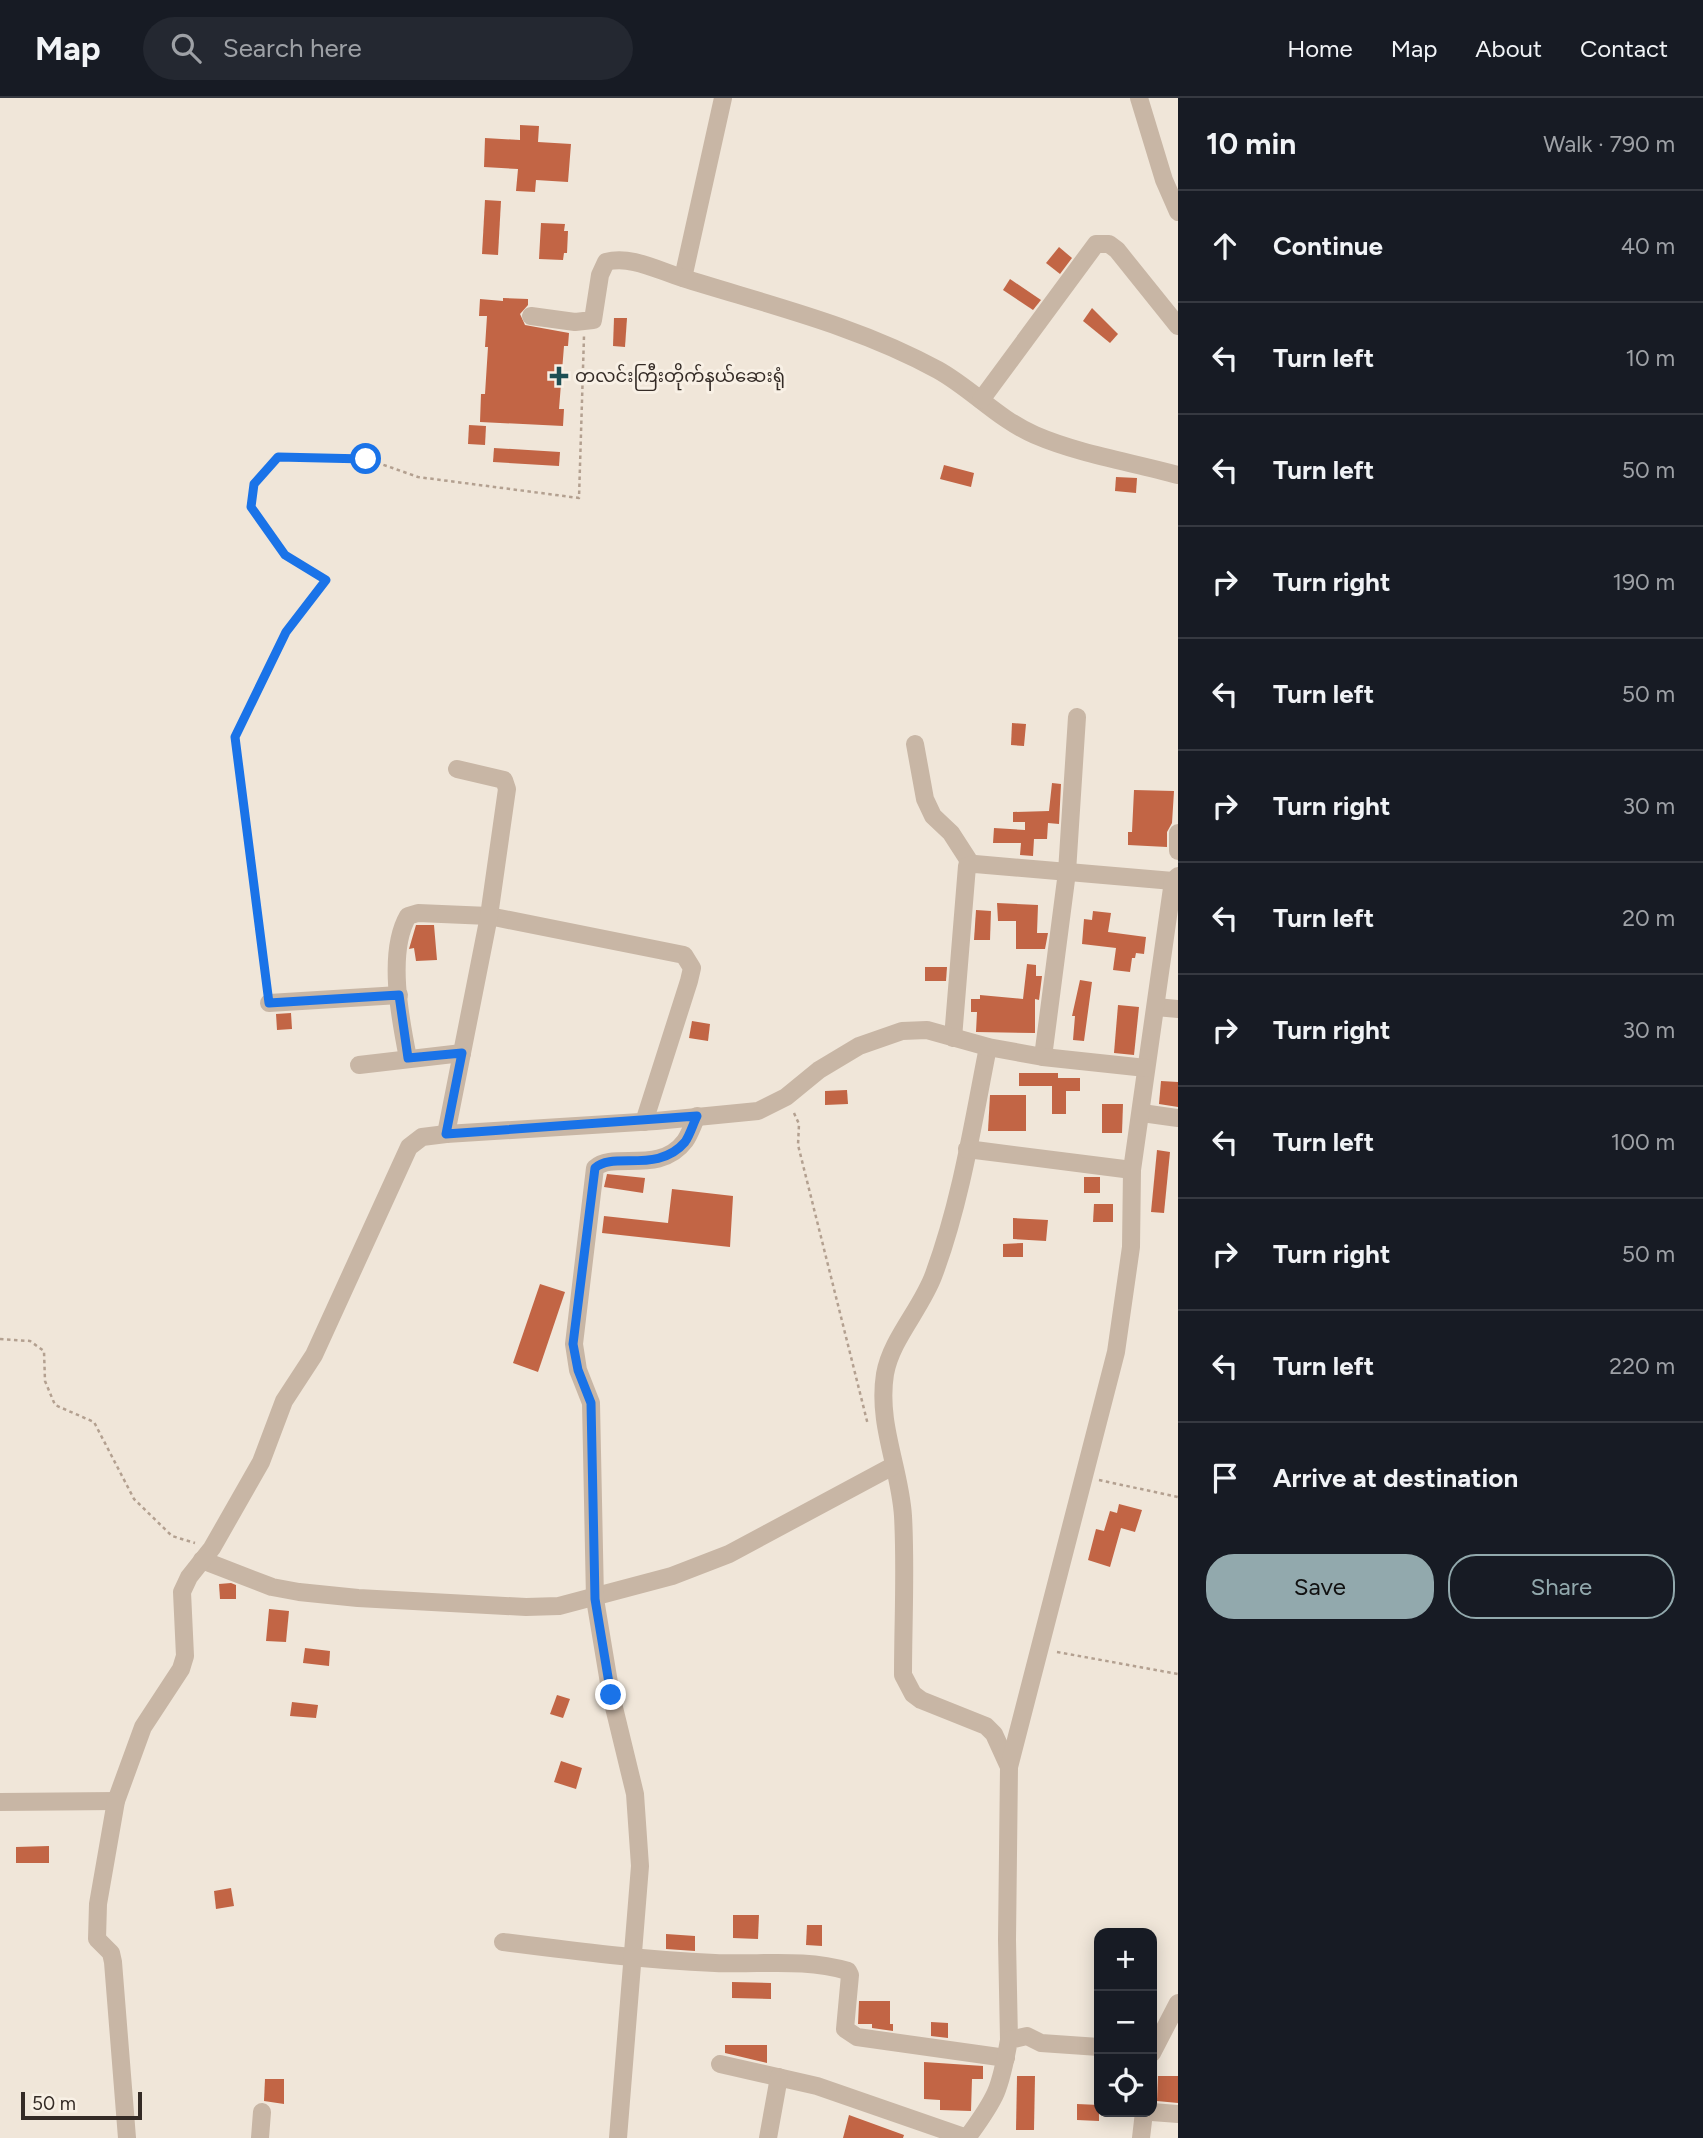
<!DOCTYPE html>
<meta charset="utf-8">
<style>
:root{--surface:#171b24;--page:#242831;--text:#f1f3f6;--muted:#9ea1a6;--line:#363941;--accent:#92a9ad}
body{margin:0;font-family:Figtree,"Noto Sans Myanmar",sans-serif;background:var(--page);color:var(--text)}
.controls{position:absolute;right:21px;bottom:21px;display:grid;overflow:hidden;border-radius:14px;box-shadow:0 4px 18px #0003}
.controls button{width:63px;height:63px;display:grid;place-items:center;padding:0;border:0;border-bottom:2px solid var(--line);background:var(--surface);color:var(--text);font:35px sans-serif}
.scale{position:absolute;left:21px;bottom:18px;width:121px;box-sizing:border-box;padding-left:7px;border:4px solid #342b26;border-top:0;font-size:19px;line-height:24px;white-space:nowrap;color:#342b26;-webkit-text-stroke:5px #f8f0e5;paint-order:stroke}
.stop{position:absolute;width:21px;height:21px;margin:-16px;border:5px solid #1a73e8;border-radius:50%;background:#fff}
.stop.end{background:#1a73e8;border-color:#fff;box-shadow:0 2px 7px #0008}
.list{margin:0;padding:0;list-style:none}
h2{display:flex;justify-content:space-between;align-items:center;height:91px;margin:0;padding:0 28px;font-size:30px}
h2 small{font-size:23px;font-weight:400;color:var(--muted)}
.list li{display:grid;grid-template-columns:46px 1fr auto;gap:21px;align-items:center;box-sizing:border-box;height:112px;padding:0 28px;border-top:2px solid var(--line)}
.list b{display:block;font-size:26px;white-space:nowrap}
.list em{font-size:23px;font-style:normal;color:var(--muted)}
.actions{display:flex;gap:14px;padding:21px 28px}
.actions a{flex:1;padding:16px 0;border:2px solid var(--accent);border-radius:28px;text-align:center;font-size:24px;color:var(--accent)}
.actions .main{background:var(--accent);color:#111}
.icon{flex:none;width:38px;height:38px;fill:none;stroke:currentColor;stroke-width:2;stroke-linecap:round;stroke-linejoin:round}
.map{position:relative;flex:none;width:1178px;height:2040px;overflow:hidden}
header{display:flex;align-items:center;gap:42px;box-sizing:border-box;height:98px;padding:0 35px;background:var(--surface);border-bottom:2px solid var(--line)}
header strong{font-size:33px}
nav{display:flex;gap:38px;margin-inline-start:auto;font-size:24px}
.search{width:490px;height:63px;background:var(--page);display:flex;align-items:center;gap:18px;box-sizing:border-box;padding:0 24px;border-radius:38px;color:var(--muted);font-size:26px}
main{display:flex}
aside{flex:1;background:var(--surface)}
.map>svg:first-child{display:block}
</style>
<header>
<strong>Map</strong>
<div class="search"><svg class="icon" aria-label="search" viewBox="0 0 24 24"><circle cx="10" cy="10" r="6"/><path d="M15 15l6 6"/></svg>Search here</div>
<nav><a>Home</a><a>Map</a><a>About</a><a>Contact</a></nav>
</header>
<main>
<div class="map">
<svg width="1178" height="2040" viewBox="0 0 1178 2040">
<rect width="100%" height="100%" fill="#f0e6d9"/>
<g fill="#c26545">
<path d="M 520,27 L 539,28 L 538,44 L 571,46 L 568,84 L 536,82 L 535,94 L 516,93 L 518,71 L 484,69 L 485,40 L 520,42 Z"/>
<path d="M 485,102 L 501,103 L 498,157 L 482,156 Z"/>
<path d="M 541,125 L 565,126 L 564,133 L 568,133 L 567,155 L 564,155 L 563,162 L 539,161 Z"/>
<path d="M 1059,149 L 1072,160 L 1060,176 L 1046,165 Z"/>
<path d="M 1010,181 L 1041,202 L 1033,212 L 1003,192 Z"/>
<path d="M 503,200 L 528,201 L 528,207 L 520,216 L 525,227 L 569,235 L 568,248 L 564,248 L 559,311 L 564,311 L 563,328 L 480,324 L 481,296 L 485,296 L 488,249 L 485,249 L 487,218 L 479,218 L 480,201 L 503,203 Z"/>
<path d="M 1092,210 L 1118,236 L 1110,245 L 1083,223 Z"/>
<path d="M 614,220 L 627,220 L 625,249 L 613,248 Z"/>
<path d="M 469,327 L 486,328 L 485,347 L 468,346 Z"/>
<path d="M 494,350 L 560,354 L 559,368 L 493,364 Z"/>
<path d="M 944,367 L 974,375 L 971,389 L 940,381 Z"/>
<path d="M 1116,379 L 1137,380 L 1136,395 L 1115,393 Z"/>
<path d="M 1012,625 L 1026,626 L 1024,648 L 1011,647 Z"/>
<path d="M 1052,685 L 1061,686 L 1059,726 L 1048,725 L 1047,741 L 1034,741 L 1033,758 L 1020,757 L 1021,745 L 993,745 L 994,730 L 1025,732 L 1025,724 L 1013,724 L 1013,714 L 1049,713 Z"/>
<path d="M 1134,692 L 1174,693 L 1172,725 L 1167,734 L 1167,749 L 1128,747 L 1128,734 L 1132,734 Z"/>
<path d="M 997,805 L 1038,807 L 1037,835 L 1048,835 L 1045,851 L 1016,851 L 1016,823 L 998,823 Z"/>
<path d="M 976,812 L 991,813 L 990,842 L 974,842 Z"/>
<path d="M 1093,813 L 1111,815 L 1108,834 L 1146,839 L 1144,856 L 1136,855 L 1135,860 L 1132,860 L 1130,874 L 1113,872 L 1116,850 L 1082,846 L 1084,821 L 1092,822 Z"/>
<path d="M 416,827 L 434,827 L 437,862 L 416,863 L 414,850 L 409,851 Z"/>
<path d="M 1027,866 L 1036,867 L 1036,878 L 1042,878 L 1039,902 L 1035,901 L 1035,935 L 976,934 L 977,914 L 971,914 L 971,901 L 980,901 L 980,897 L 1023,901 Z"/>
<path d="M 925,869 L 947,869 L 946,883 L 925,883 Z"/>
<path d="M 1080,882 L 1092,884 L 1084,943 L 1073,942 L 1075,918 L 1072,918 Z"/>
<path d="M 1118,907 L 1139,909 L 1134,957 L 1114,955 Z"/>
<path d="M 291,915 L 292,931 L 277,932 L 276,916 Z"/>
<path d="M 692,923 L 710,926 L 708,943 L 689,940 Z"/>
<path d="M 1019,975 L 1058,975 L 1058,980 L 1080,980 L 1080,993 L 1066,993 L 1066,1016 L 1052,1016 L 1052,988 L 1019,988 Z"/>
<path d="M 1161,983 L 1178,984 L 1178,1009 L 1159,1006 Z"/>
<path d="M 847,992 L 848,1006 L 825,1007 L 825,993 Z"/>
<path d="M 990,997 L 1026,997 L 1026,1033 L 988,1033 Z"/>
<path d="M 1102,1006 L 1123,1006 L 1122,1035 L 1102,1035 Z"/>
<path d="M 1157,1052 L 1170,1054 L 1164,1115 L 1151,1114 Z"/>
<path d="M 607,1076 L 645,1080 L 643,1095 L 604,1089 Z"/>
<rect x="1084" y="1079" width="16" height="16"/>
<path d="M 672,1091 L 733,1098 L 730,1149 L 602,1135 L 604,1118 L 668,1125 Z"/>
<path d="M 1094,1106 L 1113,1106 L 1113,1124 L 1093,1124 Z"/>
<path d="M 1013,1120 L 1048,1122 L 1046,1143 L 1013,1141 Z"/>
<path d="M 1023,1145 L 1023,1159 L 1003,1159 L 1003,1146 Z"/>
<path d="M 540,1186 L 565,1194 L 538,1274 L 513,1265 Z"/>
<path d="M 1119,1406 L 1142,1412 L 1135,1434 L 1121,1430 L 1110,1469 L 1088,1462 L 1096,1431 L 1104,1433 L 1110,1413 L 1117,1415 Z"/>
<path d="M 231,1485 L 236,1487 L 236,1501 L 220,1501 L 219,1486 Z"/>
<path d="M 269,1511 L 289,1513 L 286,1544 L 266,1543 Z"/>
<path d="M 305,1550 L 330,1553 L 329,1568 L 303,1565 Z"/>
<path d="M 557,1597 L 570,1601 L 563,1620 L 550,1616 Z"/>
<path d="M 292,1604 L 318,1607 L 316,1620 L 290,1618 Z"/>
<path d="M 561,1663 L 582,1670 L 576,1691 L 554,1684 Z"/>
<path d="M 49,1748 L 49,1765 L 16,1765 L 16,1749 Z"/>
<path d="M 231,1790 L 234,1808 L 216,1811 L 214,1793 Z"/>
<path d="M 733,1817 L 759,1817 L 758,1841 L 733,1840 Z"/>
<path d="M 807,1827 L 822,1827 L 822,1848 L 806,1847 Z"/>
<path d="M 666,1836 L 695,1838 L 695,1853 L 666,1851 Z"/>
<path d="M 732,1884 L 771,1885 L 771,1901 L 732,1900 Z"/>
<path d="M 859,1903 L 890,1903 L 890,1926 L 893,1926 L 893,1933 L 872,1930 L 872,1926 L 858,1926 Z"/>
<path d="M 931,1924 L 948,1925 L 948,1940 L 931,1938 Z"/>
<path d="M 725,1947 L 767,1947 L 767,1965 L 725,1955 Z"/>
<path d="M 924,1964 L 983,1968 L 983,1981 L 972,1981 L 971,2013 L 940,2012 L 940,2002 L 924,2001 Z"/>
<path d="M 1017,1978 L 1035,1978 L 1034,2032 L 1016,2032 Z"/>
<path d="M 1158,1978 L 1178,1978 L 1178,2005 L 1157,2003 Z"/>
<path d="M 265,1981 L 284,1981 L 284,2006 L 264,2003 Z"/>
<path d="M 1077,2006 L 1099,2007 L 1099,2023 L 1077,2022 Z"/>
<path d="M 849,2017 L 904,2037 L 903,2040 L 843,2040 Z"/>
</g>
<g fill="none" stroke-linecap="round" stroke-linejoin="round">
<g stroke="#b3a090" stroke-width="2.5" stroke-dasharray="3.5 3.5" stroke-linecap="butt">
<path d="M 267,889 L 235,639 L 286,534 L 326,482 L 285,457 L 251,409 L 254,386 L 278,359 L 367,361 L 418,379 L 579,400 L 584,238"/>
<path d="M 794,1015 L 799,1026 L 798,1047 L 868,1327"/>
<path d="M 0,1241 L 30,1243 L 44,1253 L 45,1283 L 55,1307 L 94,1324 L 134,1401 L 172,1438 L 195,1445"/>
<path d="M 1099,1382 L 1178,1399"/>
<path d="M 1057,1554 L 1178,1576"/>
</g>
<g stroke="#c8b6a5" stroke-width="18">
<path d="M 1139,0 L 1164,82 L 1178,114"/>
<path d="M 683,180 L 723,0"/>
<path d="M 531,218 L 575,224 L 593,222 L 600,177 L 606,164 C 631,157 659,173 683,180 C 769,207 858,228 938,272 C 972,291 998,321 1035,337 C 1079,356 1131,364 1178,377"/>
<path d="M 981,302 L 1096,146 L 1109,146 L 1117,152 L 1178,228"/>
<path d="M 915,646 L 925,701 L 933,718 L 951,735 L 971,766"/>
<path d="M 1178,735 L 1178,753"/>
<path d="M 269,905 L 399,897"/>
<path d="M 1156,909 L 1178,911"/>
<path d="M 953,940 L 967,768 L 975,766 L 1173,783"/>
<path d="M 988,949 C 973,1025 961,1103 934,1176 C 922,1210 891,1241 885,1276 C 877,1326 900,1370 903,1418 C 906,1471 903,1524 903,1577 L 913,1596 L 921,1602 L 986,1628 L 994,1636 L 1009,1669"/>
<path d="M 1043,959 L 1067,774 L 1077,619"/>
<path d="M 408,960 C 400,920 387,854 408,818 L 418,815 L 489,818 L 684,857 L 692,870 L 689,883 L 644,1024"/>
<path d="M 359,967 L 462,955"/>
<path d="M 1142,1015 L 1178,1020"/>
<path d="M 446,1036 L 489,818 L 507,691 L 504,682 L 457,671"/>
<path d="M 967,1051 L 1132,1072"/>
<path d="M 202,1462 L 272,1489 L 299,1494 L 358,1500 L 526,1509 L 559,1508 L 672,1478 L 729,1456 L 893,1368"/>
<path d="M 0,1704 L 116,1703"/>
<path d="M 503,1844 C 574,1853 644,1862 715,1865 C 761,1867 803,1860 848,1873 L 850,1877 L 845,1931 L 857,1939 L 1006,1960"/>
<path d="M 1009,1942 L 1007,1842 L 1009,1669 L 1116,1254 L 1131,1149 L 1132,1072 L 1173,783 L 1178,778"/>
<path d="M 1152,1955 L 1178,1905"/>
<path d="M 720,1966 L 817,1988 L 967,2040 C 997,1999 1000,1992 1009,1942 L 1027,1938 L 1041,1945 L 1099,1949"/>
<path d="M 1152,2014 L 1178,2016"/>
<path d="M 127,2040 L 113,1864 L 111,1855 L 97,1841 L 98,1806 L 116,1703 L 143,1629 L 181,1571 L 185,1558 L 182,1494 L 189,1479 L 212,1450 L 261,1364 L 284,1303 L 314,1257 L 409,1049 L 422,1039 L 446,1036 L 656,1023 L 758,1013 L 786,999 L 819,972 L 859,948 L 902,933 L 927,932 L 988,949 L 1043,959 L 1146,970"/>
<path d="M 260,2040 L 262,2014"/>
<path d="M 618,2040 L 640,1768 L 635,1696 L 611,1597 L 595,1501 L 591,1305 L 578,1272 L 574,1246 L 595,1070 C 613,1053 660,1077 685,1043 C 690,1036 693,1026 697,1018"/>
<path d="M 768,2040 L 779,1979"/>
<path d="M 1141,2040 L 1144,2014"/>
</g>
</g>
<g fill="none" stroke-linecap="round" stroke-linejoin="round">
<path stroke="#1a73e8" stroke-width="9" d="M 366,361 L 278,359 L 254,386 L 251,409 L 285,457 L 326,482 L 286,534 L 235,639 L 269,905 L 399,897 L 408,960 L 462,955 L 446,1036 L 697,1018 C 693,1026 690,1037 685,1044 C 658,1076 613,1053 595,1070 L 573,1246 L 578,1272 L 591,1305 L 595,1501 L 611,1597"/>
</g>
<path fill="#1d4f54" stroke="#f8f0e5" stroke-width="2.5" d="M555.5 267.5h7v7h7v7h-7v7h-7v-7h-7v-7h7z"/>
<g text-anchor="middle" stroke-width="6" stroke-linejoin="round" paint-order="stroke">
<g font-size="18" fill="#342b26" stroke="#f8f0e5" text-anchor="start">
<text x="575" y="284">တလင်းကြီးတိုက်နယ်ဆေးရုံ</text>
</g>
</g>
</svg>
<div class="controls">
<button>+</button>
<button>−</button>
<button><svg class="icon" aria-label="locate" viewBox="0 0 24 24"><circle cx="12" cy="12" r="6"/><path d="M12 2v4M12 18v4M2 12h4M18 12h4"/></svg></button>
</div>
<div class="scale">50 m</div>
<div class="stop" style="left:366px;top:361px"></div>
<div class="stop end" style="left:611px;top:1597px"></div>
</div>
<aside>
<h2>10 min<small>Walk · 790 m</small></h2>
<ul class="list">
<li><svg class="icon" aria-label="ahead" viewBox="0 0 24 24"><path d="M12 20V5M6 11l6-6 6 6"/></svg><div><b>Continue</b></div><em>40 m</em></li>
<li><svg class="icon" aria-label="left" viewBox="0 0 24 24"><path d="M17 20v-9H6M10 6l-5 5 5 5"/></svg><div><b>Turn left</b></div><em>10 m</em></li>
<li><svg class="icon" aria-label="left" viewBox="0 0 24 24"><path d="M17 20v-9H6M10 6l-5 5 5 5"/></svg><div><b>Turn left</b></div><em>50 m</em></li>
<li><svg class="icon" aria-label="right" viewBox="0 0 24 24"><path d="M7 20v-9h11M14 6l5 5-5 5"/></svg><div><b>Turn right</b></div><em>190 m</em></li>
<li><svg class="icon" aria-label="left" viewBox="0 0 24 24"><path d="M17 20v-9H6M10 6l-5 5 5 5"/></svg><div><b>Turn left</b></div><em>50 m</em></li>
<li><svg class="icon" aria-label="right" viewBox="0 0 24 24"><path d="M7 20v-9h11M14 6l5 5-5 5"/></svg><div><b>Turn right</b></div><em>30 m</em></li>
<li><svg class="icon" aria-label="left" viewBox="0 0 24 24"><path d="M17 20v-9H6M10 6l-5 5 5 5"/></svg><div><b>Turn left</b></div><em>20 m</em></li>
<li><svg class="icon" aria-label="right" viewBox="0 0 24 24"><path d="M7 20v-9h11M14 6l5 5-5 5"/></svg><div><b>Turn right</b></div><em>30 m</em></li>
<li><svg class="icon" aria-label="left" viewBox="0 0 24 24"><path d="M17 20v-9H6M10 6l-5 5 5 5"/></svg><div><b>Turn left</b></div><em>100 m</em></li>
<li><svg class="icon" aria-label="right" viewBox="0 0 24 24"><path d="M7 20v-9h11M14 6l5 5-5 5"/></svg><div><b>Turn right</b></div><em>50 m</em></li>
<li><svg class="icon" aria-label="left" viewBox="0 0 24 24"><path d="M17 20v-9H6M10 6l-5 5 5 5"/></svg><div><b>Turn left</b></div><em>220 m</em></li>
<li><svg class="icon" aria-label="arrive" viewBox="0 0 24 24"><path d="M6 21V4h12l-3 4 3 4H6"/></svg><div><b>Arrive at destination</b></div></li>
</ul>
<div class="actions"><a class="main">Save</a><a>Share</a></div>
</aside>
</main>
